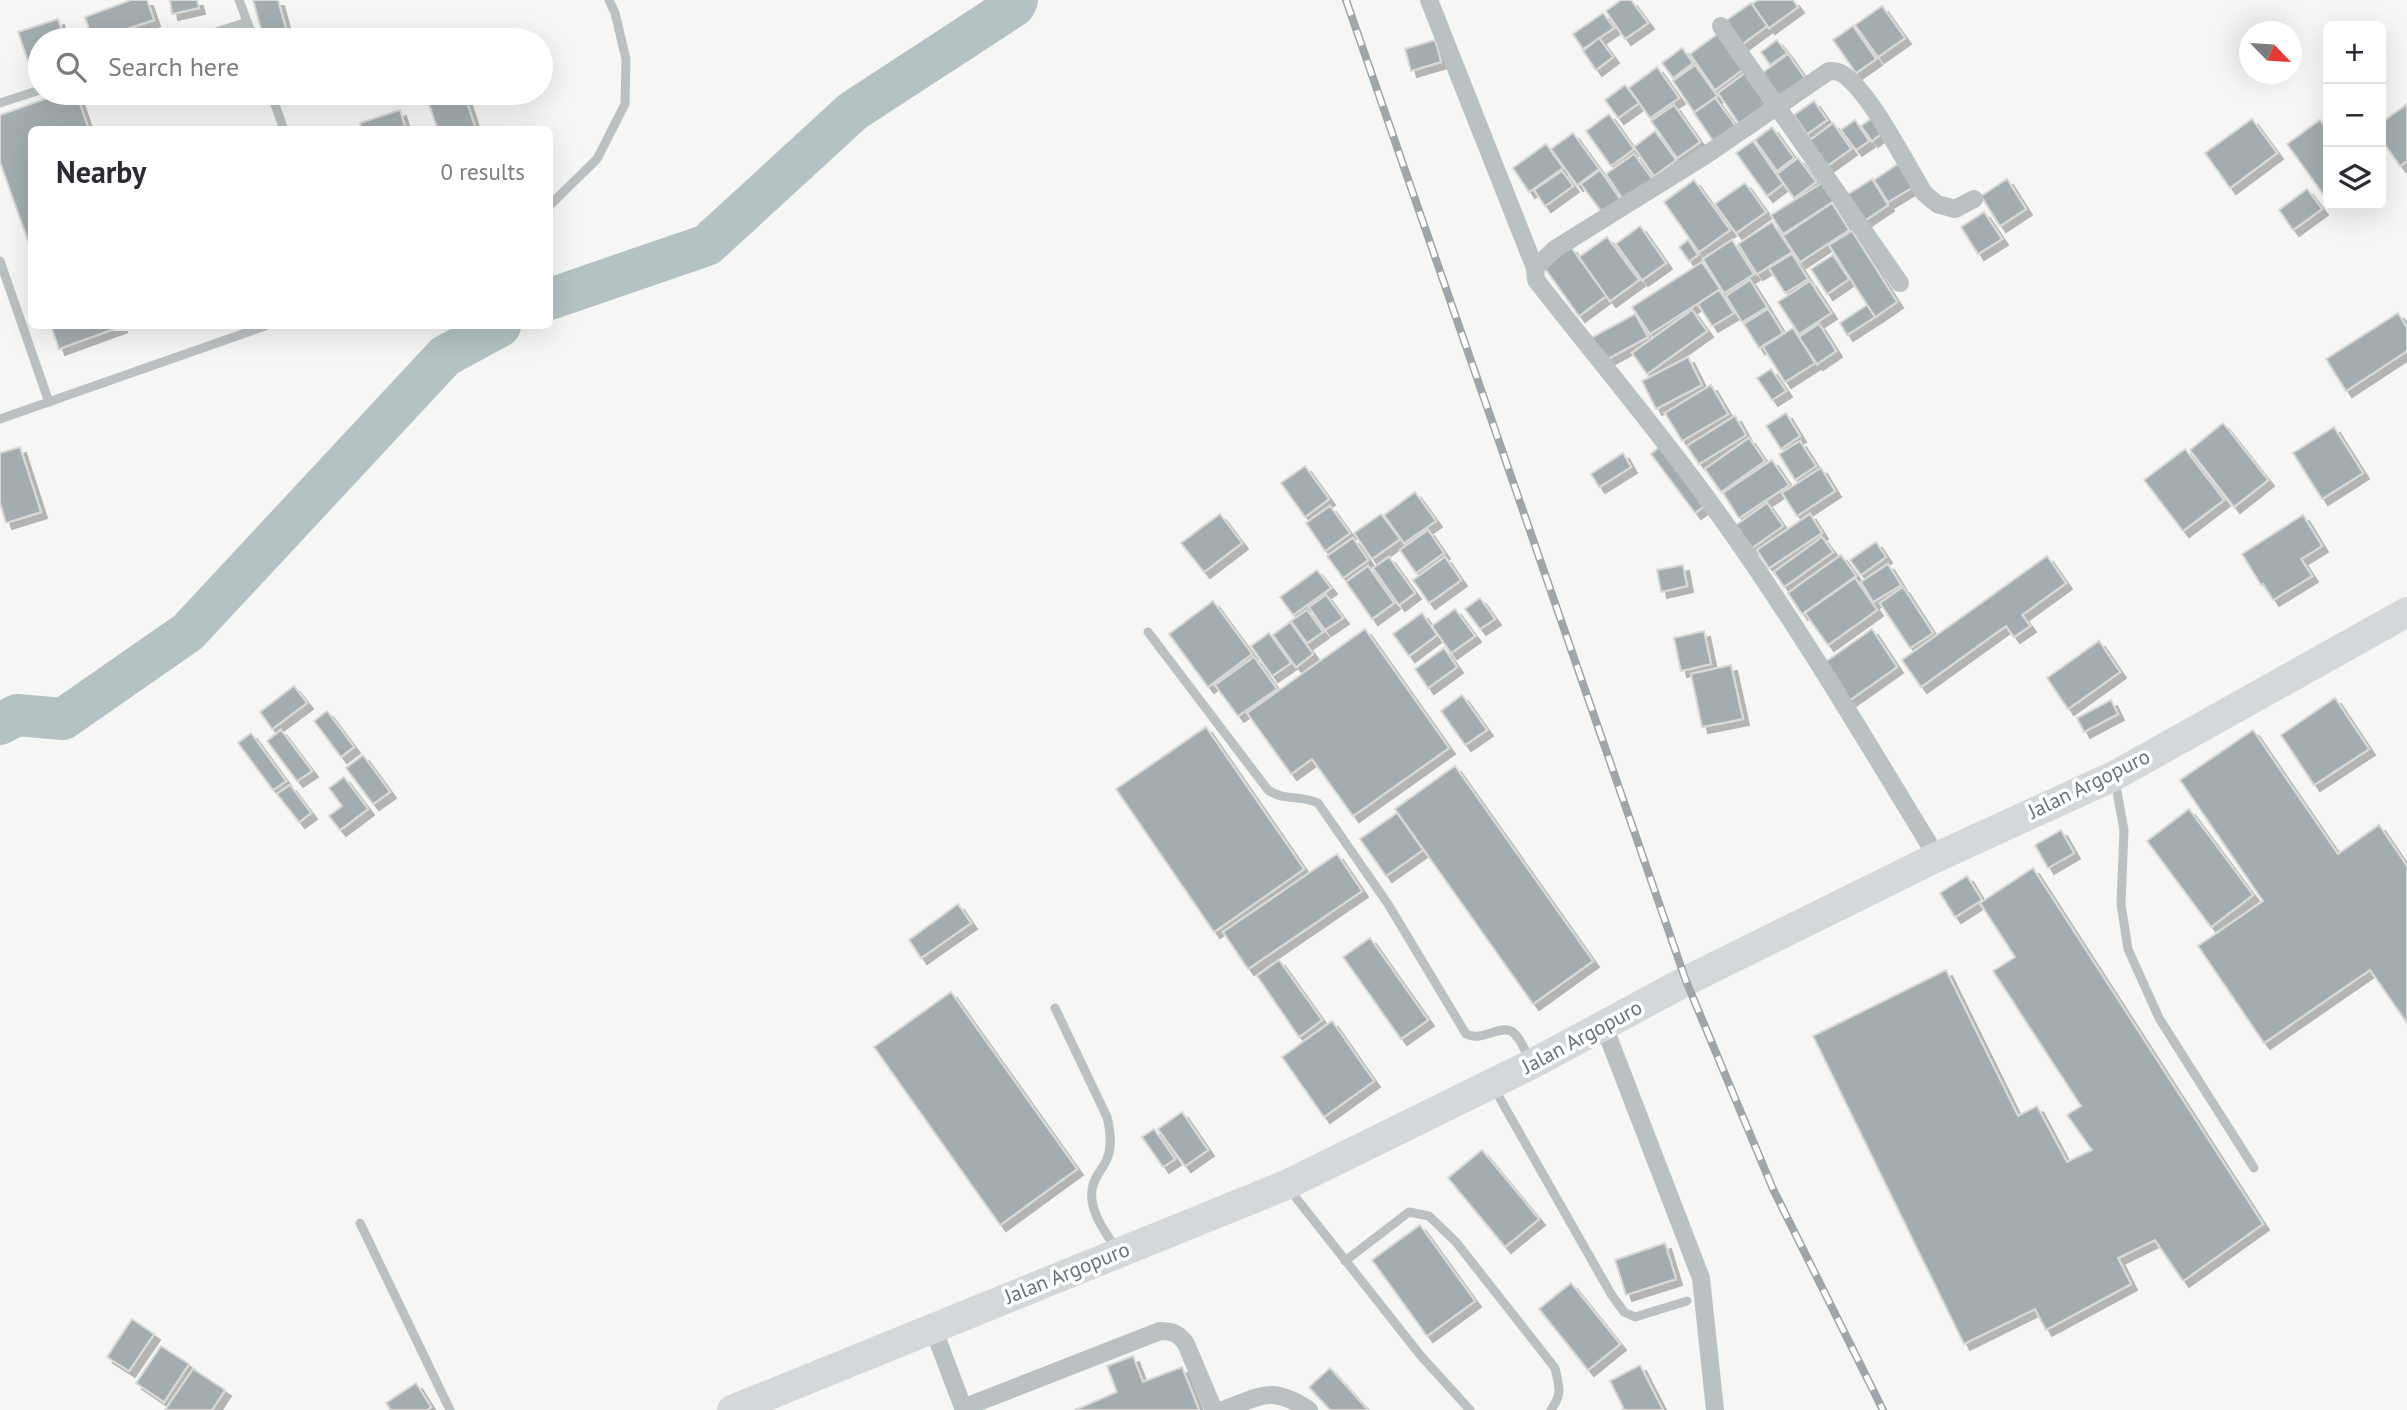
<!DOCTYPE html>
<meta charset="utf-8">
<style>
:root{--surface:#fff;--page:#f2f2f3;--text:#2b2b33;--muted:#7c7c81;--line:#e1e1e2}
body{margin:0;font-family:"PT Sans",sans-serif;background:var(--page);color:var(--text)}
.controls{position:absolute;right:21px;top:21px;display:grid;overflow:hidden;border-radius:10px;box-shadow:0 7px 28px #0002}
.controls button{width:63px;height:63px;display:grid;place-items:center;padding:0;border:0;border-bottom:2px solid var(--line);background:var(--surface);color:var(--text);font:35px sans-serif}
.compass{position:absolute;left:2239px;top:21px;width:63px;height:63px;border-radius:50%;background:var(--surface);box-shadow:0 7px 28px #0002;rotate:115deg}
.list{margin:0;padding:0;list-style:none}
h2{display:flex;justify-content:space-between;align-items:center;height:91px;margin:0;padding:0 28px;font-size:30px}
h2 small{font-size:23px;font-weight:400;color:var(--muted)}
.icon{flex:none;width:38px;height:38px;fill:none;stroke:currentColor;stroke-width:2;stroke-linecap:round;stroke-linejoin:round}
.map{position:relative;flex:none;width:2407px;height:1410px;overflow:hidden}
.search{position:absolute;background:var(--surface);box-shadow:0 7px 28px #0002;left:28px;top:28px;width:525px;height:77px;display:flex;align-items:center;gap:18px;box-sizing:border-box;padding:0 24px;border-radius:38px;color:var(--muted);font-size:26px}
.panel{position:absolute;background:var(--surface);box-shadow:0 7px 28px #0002;left:28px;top:126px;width:525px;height:203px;border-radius:10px}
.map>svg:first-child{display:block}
</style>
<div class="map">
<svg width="2407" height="1410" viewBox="0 0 2407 1410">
<defs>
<filter id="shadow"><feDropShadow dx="6" dy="6" stdDeviation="0" flood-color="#0004"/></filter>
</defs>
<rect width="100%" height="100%" fill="#f6f6f4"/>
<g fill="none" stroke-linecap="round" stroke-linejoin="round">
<g stroke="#b4c2c4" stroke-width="42">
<path d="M 550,299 L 707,245 L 853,111 L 1014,6 L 1017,0"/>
<path d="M 0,724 L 17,715 L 63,719 L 188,632 L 445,356 L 500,326"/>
</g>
</g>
<g fill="#a3adb0" stroke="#d8d8d6" stroke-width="2" filter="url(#shadow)">
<path d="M 131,0 L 147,0 L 154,20 L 93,40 L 85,17 Z"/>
<path d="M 170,0 L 197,0 L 199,8 L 172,14 Z"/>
<path d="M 253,0 L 278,0 L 289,40 L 264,40 Z"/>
<path d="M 1621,0 L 1631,0 L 1648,23 L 1625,39 L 1606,11 Z"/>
<path d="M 1758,0 L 1793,0 L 1798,7 L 1769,28 L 1752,4 Z"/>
<path d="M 1751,3 L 1767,26 L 1741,45 L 1724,22 Z"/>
<path d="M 1882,6 L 1905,38 L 1878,57 L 1855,25 Z"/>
<path d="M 1603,13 L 1614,28 L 1583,49 L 1573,34 Z"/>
<path d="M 58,19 L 65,40 L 40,40 L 40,57 L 28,61 L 18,32 Z"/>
<path d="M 1853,26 L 1876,59 L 1856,73 L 1833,40 Z"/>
<path d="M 1719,33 L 1745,68 L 1715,90 L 1690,54 Z"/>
<path d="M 1599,38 L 1613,57 L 1596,70 L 1583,51 Z"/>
<path d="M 1435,40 L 1441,62 L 1411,71 L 1405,49 Z"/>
<path d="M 1777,40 L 1787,53 L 1770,65 L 1761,52 Z"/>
<path d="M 1682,48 L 1693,63 L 1673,78 L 1662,63 Z"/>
<path d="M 1788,54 L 1809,84 L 1783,102 L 1762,73 Z"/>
<path d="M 1695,65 L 1717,96 L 1694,112 L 1673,81 Z"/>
<path d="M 1657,67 L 1679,98 L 1650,118 L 1629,88 Z"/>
<path d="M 1748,71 L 1771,103 L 1740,125 L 1718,93 Z"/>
<path d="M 1625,85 L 1639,103 L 1618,118 L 1605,100 Z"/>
<path d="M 62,93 L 76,93 L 89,130 L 32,130 L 32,252 L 0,162 L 0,115 Z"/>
<path d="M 464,93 L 476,130 L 438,130 L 429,104 Z"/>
<path d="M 1715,98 L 1738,129 L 1716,145 L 1694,113 Z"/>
<path d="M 1814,101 L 1827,120 L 1807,134 L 1794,115 Z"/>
<path d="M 2407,104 L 2407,161 L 2400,166 L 2381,139 L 2381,123 Z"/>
<path d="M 1674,105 L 1700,142 L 1677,158 L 1651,121 Z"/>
<path d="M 400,110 L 406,130 L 362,130 L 360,123 Z"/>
<path d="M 1609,114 L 1634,149 L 1611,166 L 1586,131 Z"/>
<path d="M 1872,118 L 1882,133 L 1872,141 L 1861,126 Z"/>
<path d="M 2252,119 L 2277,153 L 2230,188 L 2205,153 Z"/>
<path d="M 1855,120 L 1869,141 L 1856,150 L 1841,130 Z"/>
<path d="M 2320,120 L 2328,131 L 2328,201 L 2287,144 Z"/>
<path d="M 1833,123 L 1851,149 L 1827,166 L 1809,141 Z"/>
<path d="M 1772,127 L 1794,158 L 1777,171 L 1755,140 Z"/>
<path d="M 1655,131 L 1676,160 L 1654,176 L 1634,147 Z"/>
<path d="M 1573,133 L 1599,169 L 1577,185 L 1551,149 Z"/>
<path d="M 1753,141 L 1783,184 L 1767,196 L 1736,153 Z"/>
<path d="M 1546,144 L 1563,168 L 1529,192 L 1513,168 Z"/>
<path d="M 1634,154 L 1653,180 L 1624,201 L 1606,174 Z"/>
<path d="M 1798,158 L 1816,182 L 1794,198 L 1777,174 Z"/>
<path d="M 1898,164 L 1913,187 L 1888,202 L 1874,180 Z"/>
<path d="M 1600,170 L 1622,202 L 1604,215 L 1581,184 Z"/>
<path d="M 1562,171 L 1573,186 L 1545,206 L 1534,190 Z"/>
<path d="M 1872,179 L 1888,205 L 1864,221 L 1847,195 Z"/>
<path d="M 2007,179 L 2026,209 L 2000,226 L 1981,196 Z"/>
<path d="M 1694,180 L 1730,230 L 1699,252 L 1664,202 Z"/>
<path d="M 1745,183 L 1766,212 L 1736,233 L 1715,204 Z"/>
<path d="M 1822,183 L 1834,201 L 1783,234 L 1771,215 Z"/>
<path d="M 2307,189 L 2322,209 L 2293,230 L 2279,210 Z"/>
<path d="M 1832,203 L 1849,230 L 1800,262 L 1783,236 Z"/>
<path d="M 1984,212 L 2002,239 L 1978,254 L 1961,227 Z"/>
<path d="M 1772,222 L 1792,252 L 1757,274 L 1738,244 Z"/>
<path d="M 1640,226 L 1666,263 L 1642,280 L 1616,244 Z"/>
<path d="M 1852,231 L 1897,302 L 1875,317 L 1829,245 Z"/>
<path d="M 1607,237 L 1639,280 L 1610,301 L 1579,257 Z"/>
<path d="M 1688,240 L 1698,255 L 1689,261 L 1679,247 Z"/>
<path d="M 1732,240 L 1754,274 L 1724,293 L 1703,259 Z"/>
<path d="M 1571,247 L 1606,296 L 1579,316 L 1544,267 Z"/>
<path d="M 1792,254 L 1808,279 L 1785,293 L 1769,268 Z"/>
<path d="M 1833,255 L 1849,279 L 1827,294 L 1811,269 Z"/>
<path d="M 1702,262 L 1720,289 L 1650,334 L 1632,307 Z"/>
<path d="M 1750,280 L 1767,307 L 1742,322 L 1726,296 Z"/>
<path d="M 1810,281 L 1831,313 L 1799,334 L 1778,302 Z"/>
<path d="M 1719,290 L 1734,313 L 1712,326 L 1698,304 Z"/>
<path d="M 1867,305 L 1875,317 L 1847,335 L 1840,323 Z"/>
<path d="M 1768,309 L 1783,333 L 1759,348 L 1744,324 Z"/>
<path d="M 1692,310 L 1707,331 L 1647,374 L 1632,353 Z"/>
<path d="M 2398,313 L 2407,328 L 2407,351 L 2346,391 L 2326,359 Z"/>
<path d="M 1635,314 L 1648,337 L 1604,361 L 1591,338 Z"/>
<path d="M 1819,324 L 1836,351 L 1817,364 L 1799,337 Z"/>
<path d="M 51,326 L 122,326 L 59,349 Z"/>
<path d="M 1793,328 L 1815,363 L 1785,382 L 1763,347 Z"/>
<path d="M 1688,357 L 1702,385 L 1656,409 L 1642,381 Z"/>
<path d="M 1771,369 L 1786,391 L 1772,400 L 1757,378 Z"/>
<path d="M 1711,385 L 1728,414 L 1682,441 L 1665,413 Z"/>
<path d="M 1786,413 L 1800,436 L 1781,449 L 1766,426 Z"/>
<path d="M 1735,416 L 1746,435 L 1699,464 L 1687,446 Z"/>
<path d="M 2223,423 L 2268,480 L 2234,507 L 2190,450 Z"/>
<path d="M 2334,427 L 2363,473 L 2322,499 L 2293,453 Z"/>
<path d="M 1749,438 L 1765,461 L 1721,492 L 1705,469 Z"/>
<path d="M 1800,441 L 1816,466 L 1795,480 L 1779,454 Z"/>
<path d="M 1662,445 L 1707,504 L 1695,513 L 1651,454 Z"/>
<path d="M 20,447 L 41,512 L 6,523 L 0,503 L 0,453 Z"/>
<path d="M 2185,449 L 2224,500 L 2183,531 L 2144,480 Z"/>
<path d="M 1623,453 L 1631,467 L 1599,487 L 1591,474 Z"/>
<path d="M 1772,460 L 1789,485 L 1739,518 L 1723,493 Z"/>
<path d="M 1305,466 L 1329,499 L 1305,517 L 1281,483 Z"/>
<path d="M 1821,468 L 1835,491 L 1797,516 L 1782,493 Z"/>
<path d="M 1415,492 L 1436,521 L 1404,543 L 1384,515 Z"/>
<path d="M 1767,503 L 1783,526 L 1752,548 L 1736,525 Z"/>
<path d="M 1330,506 L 1350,533 L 1325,551 L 1306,523 Z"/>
<path d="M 1220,514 L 1242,543 L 1204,572 L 1181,543 Z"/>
<path d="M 1381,514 L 1400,539 L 1372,559 L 1354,533 Z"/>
<path d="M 1810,514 L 1822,533 L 1769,568 L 1757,550 Z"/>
<path d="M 2303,515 L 2322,546 L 2301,559 L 2312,576 L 2273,600 L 2263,584 L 2261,585 L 2242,554 Z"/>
<path d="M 1428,530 L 1444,553 L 1416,573 L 1400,550 Z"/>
<path d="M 1822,537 L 1833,552 L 1784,587 L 1774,572 Z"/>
<path d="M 1353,538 L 1368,560 L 1343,578 L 1327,556 Z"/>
<path d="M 1876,542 L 1886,557 L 1861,575 L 1850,560 Z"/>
<path d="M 1841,555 L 1856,576 L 1802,614 L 1788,593 Z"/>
<path d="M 2047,556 L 2066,583 L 2022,615 L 2030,626 L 2014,637 L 2006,626 L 1921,687 L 1902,660 Z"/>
<path d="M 1389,557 L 1415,593 L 1399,605 L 1373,568 Z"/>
<path d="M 1445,557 L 1461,580 L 1429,603 L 1413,580 Z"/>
<path d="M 1888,564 L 1901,585 L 1873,602 L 1861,582 Z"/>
<path d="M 1683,565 L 1687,586 L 1661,592 L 1657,570 Z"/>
<path d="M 1368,566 L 1394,603 L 1372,619 L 1346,582 Z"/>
<path d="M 1317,570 L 1331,588 L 1293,615 L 1280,597 Z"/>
<path d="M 1855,578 L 1877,610 L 1828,645 L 1805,613 Z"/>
<path d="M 1903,587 L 1933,633 L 1910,648 L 1880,603 Z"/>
<path d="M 1326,595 L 1343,618 L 1325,630 L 1309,607 Z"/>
<path d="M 1480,598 L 1495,619 L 1480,629 L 1465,609 Z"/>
<path d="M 1213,601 L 1252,654 L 1208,687 L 1169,634 Z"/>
<path d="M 1455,609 L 1475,636 L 1451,653 L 1432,626 Z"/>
<path d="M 1307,610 L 1323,632 L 1307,643 L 1291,621 Z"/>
<path d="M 1422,613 L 1437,635 L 1409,656 L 1393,634 Z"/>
<path d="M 1290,622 L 1313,654 L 1296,667 L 1273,635 Z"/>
<path d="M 1365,629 L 1449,748 L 1353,816 L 1312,759 L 1291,774 L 1247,713 Z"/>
<path d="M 1872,629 L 1897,667 L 1850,700 L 1824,663 Z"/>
<path d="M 1704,631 L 1711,664 L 1681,671 L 1674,638 Z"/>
<path d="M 1269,633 L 1291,663 L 1272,676 L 1251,646 Z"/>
<path d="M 2099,641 L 2120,672 L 2068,709 L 2047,678 Z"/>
<path d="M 1444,648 L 1457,667 L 1428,688 L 1415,669 Z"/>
<path d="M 1254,657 L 1277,689 L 1238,716 L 1215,685 Z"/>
<path d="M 1731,665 L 1743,719 L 1702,727 L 1691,674 Z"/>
<path d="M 294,686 L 307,703 L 272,729 L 260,712 Z"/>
<path d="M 1462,695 L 1487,730 L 1465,745 L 1441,711 Z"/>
<path d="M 2335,698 L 2369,749 L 2314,785 L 2281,735 Z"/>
<path d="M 2111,700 L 2118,714 L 2084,732 L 2077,718 Z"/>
<path d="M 327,711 L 354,747 L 341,757 L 314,721 Z"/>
<path d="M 1206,727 L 1304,869 L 1214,932 L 1116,789 Z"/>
<path d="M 281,730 L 312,771 L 297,781 L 267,741 Z"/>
<path d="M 2253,730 L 2338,854 L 2379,825 L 2407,866 L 2407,1023 L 2370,970 L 2264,1043 L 2198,946 L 2263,901 L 2180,780 Z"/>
<path d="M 251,733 L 286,781 L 273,790 L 238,743 Z"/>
<path d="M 363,755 L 390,792 L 373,804 L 346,768 Z"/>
<path d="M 1455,766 L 1593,961 L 1533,1004 L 1395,809 Z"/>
<path d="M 344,777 L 368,809 L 340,830 L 329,816 L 342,806 L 329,788 Z"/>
<path d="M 290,785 L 311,813 L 299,822 L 277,794 Z"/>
<path d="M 2189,809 L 2253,895 L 2211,927 L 2147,841 Z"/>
<path d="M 1397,813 L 1423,850 L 1386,876 L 1360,839 Z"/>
<path d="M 2061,830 L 2074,853 L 2048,868 L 2035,845 Z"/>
<path d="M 1337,854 L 1362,891 L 1248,969 L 1223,932 Z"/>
<path d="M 2033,868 L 2263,1224 L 2183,1281 L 2155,1240 L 2118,1258 L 2131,1284 L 2046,1330 L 2035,1309 L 1964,1344 L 1813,1036 L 1946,970 L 2018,1116 L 2037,1106 L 2067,1162 L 2092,1150 L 2067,1115 L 2081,1106 L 1993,971 L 2015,957 L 1980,903 Z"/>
<path d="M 1967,876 L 1982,900 L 1955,917 L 1940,893 Z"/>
<path d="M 958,904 L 971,923 L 921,958 L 909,940 Z"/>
<path d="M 1370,938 L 1428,1020 L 1401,1039 L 1343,957 Z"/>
<path d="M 1279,960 L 1322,1020 L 1299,1037 L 1257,976 Z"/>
<path d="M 951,992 L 1077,1169 L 1000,1225 L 874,1047 Z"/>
<path d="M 1332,1021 L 1374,1081 L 1324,1117 L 1282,1057 Z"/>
<path d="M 1182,1112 L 1208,1150 L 1185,1166 L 1158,1129 Z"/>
<path d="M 1154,1129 L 1175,1159 L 1163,1167 L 1142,1137 Z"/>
<path d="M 1482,1150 L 1539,1219 L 1505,1247 L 1448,1178 Z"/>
<path d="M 1420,1225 L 1475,1301 L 1427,1336 L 1372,1260 Z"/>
<path d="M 1665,1243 L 1676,1279 L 1626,1295 L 1615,1260 Z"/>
<path d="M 1571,1283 L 1620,1344 L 1588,1370 L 1539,1309 Z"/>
<path d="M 132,1319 L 154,1334 L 129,1371 L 107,1357 Z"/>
<path d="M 161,1346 L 189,1364 L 164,1402 L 136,1383 Z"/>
<path d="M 1133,1356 L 1143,1382 L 1182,1367 L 1199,1410 L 1075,1410 L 1117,1392 L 1107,1366 Z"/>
<path d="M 1640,1365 L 1663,1410 L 1622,1410 L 1624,1409 L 1610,1381 Z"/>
<path d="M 1330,1368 L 1368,1410 L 1330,1410 L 1309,1387 Z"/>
<path d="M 193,1369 L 225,1390 L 212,1410 L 165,1410 Z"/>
<path d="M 416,1383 L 431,1407 L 427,1410 L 391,1410 L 386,1403 Z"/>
</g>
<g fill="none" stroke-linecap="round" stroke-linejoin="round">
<g stroke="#bbc1c3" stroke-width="9">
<path d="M 239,0 L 254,40"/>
<path d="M 192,40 L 247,22"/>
<path d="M 271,93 L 284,130"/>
<path d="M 0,103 L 40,90"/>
<path d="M 550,205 L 597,159 L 625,104 L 626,59 L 615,13 L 609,0"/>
<path d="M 0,261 L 49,402"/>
<path d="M 0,419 L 265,326"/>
<path d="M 1148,632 L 1268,790 C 1283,801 1302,795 1318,803 L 1388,904 L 1466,1034 C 1483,1042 1498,1025 1511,1031 C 1520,1036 1525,1051 1530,1060"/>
<path d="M 2115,781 L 2124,830 L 2121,904 L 2128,949 L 2159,1018 L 2254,1168"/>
<path d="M 1055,1008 L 1107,1117 C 1111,1133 1113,1150 1104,1165 C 1099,1173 1093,1180 1092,1190 C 1089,1212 1106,1233 1117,1250"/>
<path d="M 1494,1088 L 1611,1294 L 1624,1312 L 1635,1317 L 1687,1301"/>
<path d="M 1289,1189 L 1421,1356 L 1470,1410"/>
<path d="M 360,1223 L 450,1410"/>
<path d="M 1345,1261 L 1409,1212 L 1429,1216 L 1456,1242 L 1555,1368 C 1559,1387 1563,1393 1551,1410"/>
</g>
<g stroke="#bbc1c3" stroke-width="18">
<path d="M 1429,0 L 1535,268"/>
<path d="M 1721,26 L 1900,283"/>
<path d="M 1937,857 C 1869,746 1803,633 1727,526 C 1667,441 1600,362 1536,280 L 1535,268 L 1555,249 L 1706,155 L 1829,71 C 1835,71 1839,71 1844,75 C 1871,94 1905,162 1924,193 L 1937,204 L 1955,209 L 1974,199"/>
<path d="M 1604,1026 L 1701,1278 L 1715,1410"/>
<path d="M 933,1328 L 964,1410"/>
<path d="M 963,1408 L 1160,1331 C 1173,1331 1179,1334 1186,1344 L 1214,1410"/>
<path d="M 1223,1410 C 1261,1396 1271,1385 1309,1410"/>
</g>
<path stroke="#d4d8da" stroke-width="30" d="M 732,1410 L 1286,1185 L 1532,1064 L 1686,981 L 1937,857 L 2114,776 L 2407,612"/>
<g stroke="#9ea6a9" stroke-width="8">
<path id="rail" d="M 1346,0 L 1686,981 L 1773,1189 L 1883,1410"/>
</g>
<use href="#rail" stroke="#fff" stroke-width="5" stroke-dasharray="16" stroke-linecap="butt"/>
</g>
<g text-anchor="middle" stroke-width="7" stroke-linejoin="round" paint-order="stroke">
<g font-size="21" fill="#64757c" stroke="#fff">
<text transform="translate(2089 784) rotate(-26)" y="7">Jalan Argopuro</text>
<text transform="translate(1582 1037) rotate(-28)" y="7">Jalan Argopuro</text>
<text transform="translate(1067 1273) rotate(-22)" y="7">Jalan Argopuro</text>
</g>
</g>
</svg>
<div class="controls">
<button>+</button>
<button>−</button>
<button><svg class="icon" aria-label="layers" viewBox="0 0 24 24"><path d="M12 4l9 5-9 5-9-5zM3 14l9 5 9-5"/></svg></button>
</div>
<svg class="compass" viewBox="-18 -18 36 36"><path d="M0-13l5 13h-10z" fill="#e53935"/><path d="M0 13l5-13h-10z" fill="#7c7c81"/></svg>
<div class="search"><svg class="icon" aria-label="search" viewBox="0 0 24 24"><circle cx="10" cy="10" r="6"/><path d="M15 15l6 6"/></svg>Search here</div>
<section class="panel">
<h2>Nearby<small>0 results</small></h2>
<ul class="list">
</ul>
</section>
</div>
